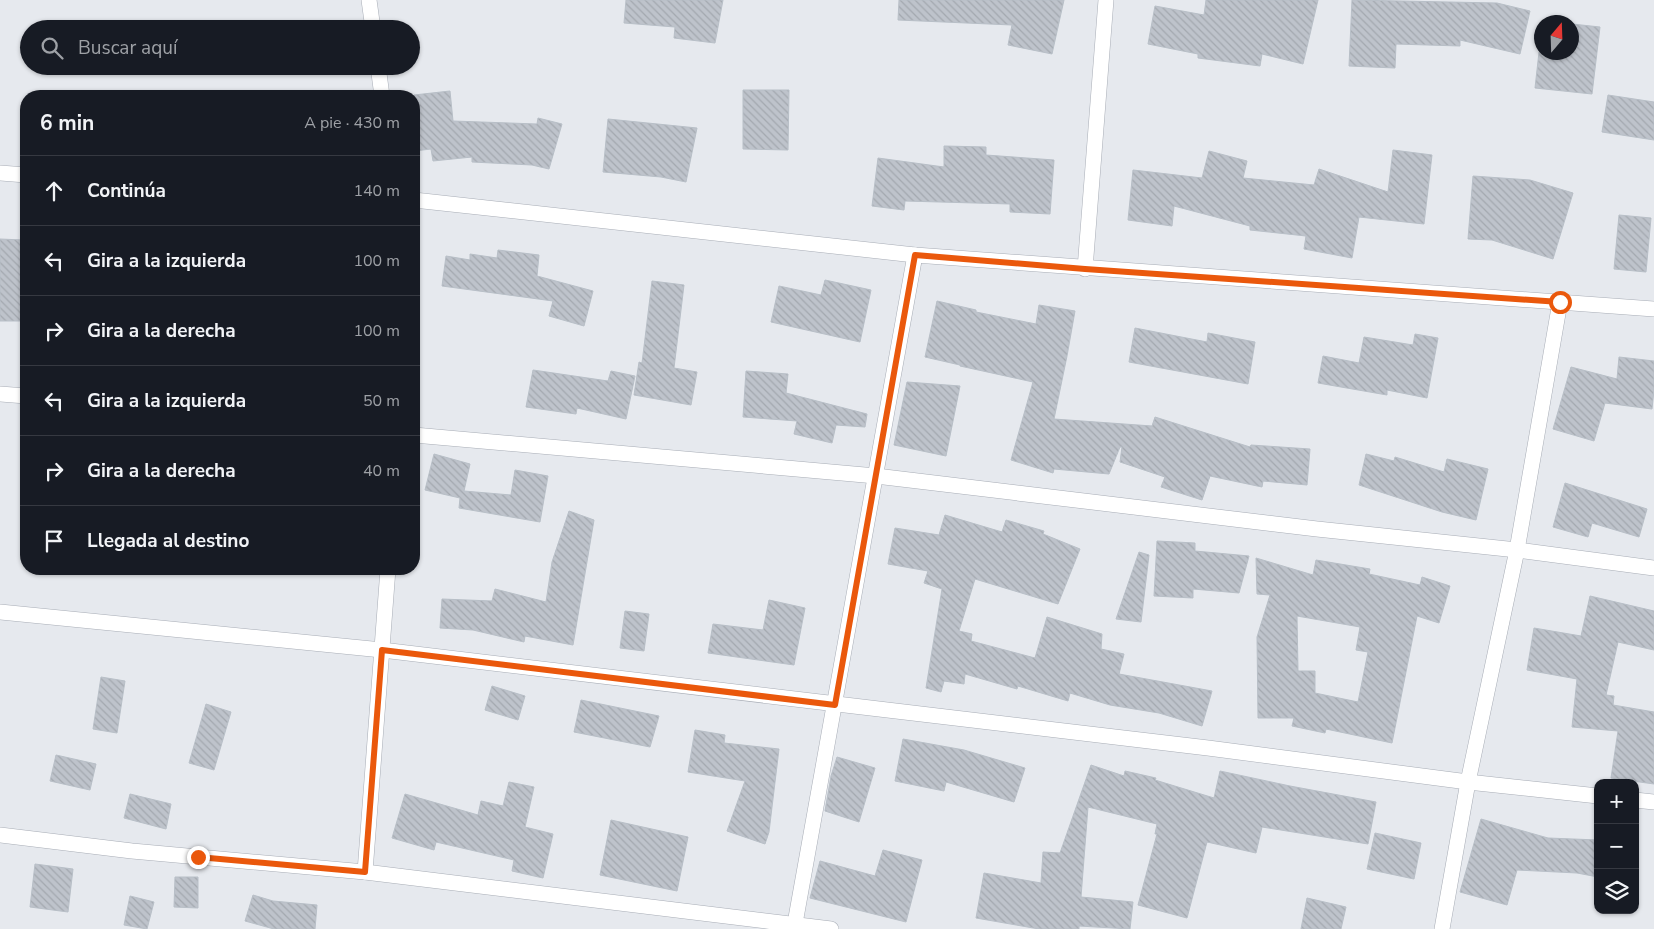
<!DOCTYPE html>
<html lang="es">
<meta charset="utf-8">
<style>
:root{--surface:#171b24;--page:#242831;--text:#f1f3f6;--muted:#9ea1a6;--line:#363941}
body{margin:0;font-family:"Nunito Sans",sans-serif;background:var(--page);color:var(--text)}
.controls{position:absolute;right:15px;bottom:15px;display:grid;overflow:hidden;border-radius:10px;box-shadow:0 1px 4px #0004}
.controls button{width:45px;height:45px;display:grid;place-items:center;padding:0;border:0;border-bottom:1px solid var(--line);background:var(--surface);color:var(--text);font:25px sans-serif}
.compass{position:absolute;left:1534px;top:15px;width:45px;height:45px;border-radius:50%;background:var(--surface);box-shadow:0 1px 4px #0004;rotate:19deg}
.stop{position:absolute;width:15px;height:15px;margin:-11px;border:4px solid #ea580c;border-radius:50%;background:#fff}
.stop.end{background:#ea580c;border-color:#fff;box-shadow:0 1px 5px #0008}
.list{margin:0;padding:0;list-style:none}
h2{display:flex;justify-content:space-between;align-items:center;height:65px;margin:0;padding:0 20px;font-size:21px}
h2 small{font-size:16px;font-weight:400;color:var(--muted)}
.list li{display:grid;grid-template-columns:32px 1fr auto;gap:15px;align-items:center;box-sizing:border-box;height:70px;padding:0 20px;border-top:1px solid var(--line)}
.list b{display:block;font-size:19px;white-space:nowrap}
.list em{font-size:16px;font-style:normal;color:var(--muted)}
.icon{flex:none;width:28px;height:28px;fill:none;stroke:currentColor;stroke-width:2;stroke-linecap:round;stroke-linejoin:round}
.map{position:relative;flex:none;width:1654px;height:929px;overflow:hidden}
.search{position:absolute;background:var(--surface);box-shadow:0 1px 4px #0004;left:20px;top:20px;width:400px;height:55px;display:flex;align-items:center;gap:12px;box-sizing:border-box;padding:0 18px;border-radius:28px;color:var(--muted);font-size:19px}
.panel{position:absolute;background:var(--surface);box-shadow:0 1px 4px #0004;left:20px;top:90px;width:400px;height:485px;border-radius:20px}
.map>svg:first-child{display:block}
</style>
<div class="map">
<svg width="1654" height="929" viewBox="0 0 1654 929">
<defs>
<pattern id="building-back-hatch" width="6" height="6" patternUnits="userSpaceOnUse" patternTransform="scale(1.25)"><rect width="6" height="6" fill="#bec3cb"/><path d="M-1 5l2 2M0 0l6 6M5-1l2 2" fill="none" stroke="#a3a8af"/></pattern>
</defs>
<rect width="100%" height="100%" fill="#e6e9ee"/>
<g fill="url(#building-back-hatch)" stroke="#b8bfc7" fill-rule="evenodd">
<path d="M 626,0 L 723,0 L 715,43 L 674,38 L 675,27 L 624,23 Z"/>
<path d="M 899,0 L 1064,0 L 1052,54 L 1008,45 L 1012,25 L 898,20 Z"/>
<path d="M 1206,0 L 1318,0 L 1303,64 L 1262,54 L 1260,66 L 1198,58 L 1198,54 L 1148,44 L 1155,6 L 1204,15 Z"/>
<path d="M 1352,0 L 1497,3 L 1530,11 L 1520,54 L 1460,40 L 1460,46 L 1396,44 L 1395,68 L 1349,66 Z"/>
<path d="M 1572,24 L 1600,27 L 1592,94 L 1535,88 L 1539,52 L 1572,52 Z"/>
<path d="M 743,90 L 789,90 L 788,150 L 743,149 Z"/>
<path d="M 450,91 L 453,121 L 537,124 L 538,118 L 562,124 L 549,169 L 532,165 L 472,162 L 472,157 L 433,161 L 431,149 L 414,151 L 414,95 Z"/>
<path d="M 1608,95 L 1654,102 L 1654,140 L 1602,132 Z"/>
<path d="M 608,119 L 697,128 L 686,182 L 661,177 L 603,172 Z"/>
<path d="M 944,146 L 986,147 L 986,155 L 1054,160 L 1050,214 L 1010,212 L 1010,204 L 905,201 L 904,210 L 872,206 L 878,158 L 944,167 Z"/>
<path d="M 1393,150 L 1432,155 L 1424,224 L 1359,217 L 1352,258 L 1304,249 L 1306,236 L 1250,230 L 1250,226 L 1174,206 L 1172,226 L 1128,220 L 1133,170 L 1202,178 L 1209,151 L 1247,161 L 1243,178 L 1314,185 L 1319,169 L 1388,192 Z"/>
<path d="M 1473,176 L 1530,180 L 1573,193 L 1553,259 L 1492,240 L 1468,239 Z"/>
<path d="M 1619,215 L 1651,218 L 1646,272 L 1614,269 Z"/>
<path d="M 0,239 L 23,240 L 21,321 L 0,321 Z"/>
<path d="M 498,250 L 539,255 L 537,276 L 593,291 L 584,326 L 549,316 L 553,301 L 442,286 L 446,256 L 470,260 L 470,254 L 497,258 Z"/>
<path d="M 825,280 L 871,290 L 860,342 L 771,322 L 779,286 L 821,295 Z"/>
<path d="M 652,281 L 684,285 L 674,368 L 697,372 L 691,405 L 634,395 L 639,362 L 642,363 Z"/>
<path d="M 937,301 L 976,310 L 976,312 L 1036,324 L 1039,305 L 1075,311 L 1067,356 L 1054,419 L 1152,426 L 1155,417 L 1250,447 L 1251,445 L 1310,449 L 1307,485 L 1263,481 L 1262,487 L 1210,476 L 1202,500 L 1161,487 L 1165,477 L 1120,462 L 1122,447 L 1120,447 L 1109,474 L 1054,469 L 1053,473 L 1011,460 L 1033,382 L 960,366 L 960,365 L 925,357 Z"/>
<path d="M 1135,328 L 1207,342 L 1208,333 L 1255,342 L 1248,384 L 1129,362 Z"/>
<path d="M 1415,334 L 1438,338 L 1427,398 L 1387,390 L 1387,395 L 1318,383 L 1323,356 L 1359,363 L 1364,337 L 1413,345 Z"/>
<path d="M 1619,357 L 1654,361 L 1654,390 L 1652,409 L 1605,403 L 1594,441 L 1553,429 L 1571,367 L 1617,379 Z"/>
<path d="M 533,370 L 608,381 L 611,371 L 635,376 L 626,419 L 577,408 L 576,414 L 526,407 Z"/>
<path d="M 746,371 L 788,374 L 786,393 L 867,414 L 865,427 L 836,425 L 832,443 L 794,434 L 797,421 L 743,417 Z"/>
<path d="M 907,382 L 960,386 L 946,456 L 894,445 Z"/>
<path d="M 434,454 L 470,464 L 464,491 L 511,495 L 515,470 L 548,476 L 540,522 L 459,508 L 460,498 L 425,490 Z"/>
<path d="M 1366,454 L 1394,461 L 1395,457 L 1444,472 L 1447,459 L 1488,469 L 1476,520 L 1442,512 L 1359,485 Z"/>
<path d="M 1565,483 L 1647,509 L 1639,537 L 1592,523 L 1588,537 L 1553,527 Z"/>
<path d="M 569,511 L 594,520 L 573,645 L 525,636 L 524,642 L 473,630 L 440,628 L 442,599 L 492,601 L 495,589 L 546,602 L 552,562 Z"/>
<path d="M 945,515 L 1002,532 L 1006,520 L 1044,531 L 1043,534 L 1080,549 L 1058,604 L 975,579 L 959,631 L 972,634 L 971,641 L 1035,658 L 1047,617 L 1102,634 L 1101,649 L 1124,654 L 1119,674 L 1212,691 L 1202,726 L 1159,713 L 1110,705 L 1070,693 L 1068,701 L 1018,686 L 1017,689 L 965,674 L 964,684 L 944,681 L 941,692 L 926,688 L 942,589 L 924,583 L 928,571 L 888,564 L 895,528 L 939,535 Z"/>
<path d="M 1157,541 L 1195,543 L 1195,551 L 1249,556 L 1239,593 L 1193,589 L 1193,598 L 1154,596 Z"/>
<path d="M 1139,552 L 1149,555 L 1141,622 L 1116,619 Z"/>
<path d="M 1256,558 L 1313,575 L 1316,560 L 1370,569 L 1369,574 L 1420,585 L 1422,577 L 1450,586 L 1439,623 L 1417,616 L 1392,743 L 1326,729 L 1325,733 L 1292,726 L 1294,718 L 1258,718 L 1257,637 L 1270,595 L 1257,594 ZM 1297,616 L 1360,627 L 1356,650 L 1368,652 L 1358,702 L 1315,693 L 1315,671 L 1298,671 Z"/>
<path d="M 1590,596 L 1654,611 L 1654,650 L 1618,642 L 1606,695 L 1614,696 L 1613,705 L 1654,712 L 1654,784 L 1611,778 L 1618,731 L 1572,727 L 1577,679 L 1527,670 L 1534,628 L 1581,636 Z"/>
<path d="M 769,600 L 805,608 L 794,665 L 708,653 L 713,624 L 763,630 Z"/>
<path d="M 625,611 L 649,614 L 644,651 L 620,648 Z"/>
<path d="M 101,677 L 125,681 L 117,733 L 93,729 Z"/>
<path d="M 492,686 L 525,696 L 518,720 L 485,710 Z"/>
<path d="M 581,700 L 659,716 L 650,747 L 574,732 Z"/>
<path d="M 206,704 L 231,712 L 214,770 L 189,763 Z"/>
<path d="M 695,730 L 725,735 L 724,743 L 779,749 L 769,832 L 765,844 L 727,831 L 745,781 L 688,772 Z"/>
<path d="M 903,739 L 964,750 L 1025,768 L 1014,802 L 946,782 L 944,791 L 895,781 Z"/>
<path d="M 56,755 L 96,764 L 90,790 L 50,781 Z"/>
<path d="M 837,757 L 875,768 L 859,822 L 825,811 L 831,776 Z"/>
<path d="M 1091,765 L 1124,776 L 1125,771 L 1156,778 L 1155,780 L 1214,798 L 1220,771 L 1290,786 L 1376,802 L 1368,844 L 1262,827 L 1256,853 L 1207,842 L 1187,918 L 1138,905 L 1157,834 L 1155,834 L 1157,824 L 1088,807 L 1081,897 L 1133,902 L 1130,929 L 1079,926 L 1079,929 L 1039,929 L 976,918 L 984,873 L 1041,883 L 1043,852 L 1060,853 Z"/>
<path d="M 509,782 L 534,787 L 525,827 L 553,834 L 543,878 L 512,871 L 514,860 L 436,842 L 434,850 L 392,838 L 405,794 L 478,815 L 481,801 L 503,806 Z"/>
<path d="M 130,794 L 171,804 L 166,829 L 124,818 Z"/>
<path d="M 1481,819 L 1548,838 L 1598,840 L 1598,877 L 1577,873 L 1517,870 L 1507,905 L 1460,892 Z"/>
<path d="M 611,820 L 688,837 L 677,891 L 600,875 Z"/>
<path d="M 1375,833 L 1421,843 L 1414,879 L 1367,869 Z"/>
<path d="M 883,850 L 922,860 L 906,922 L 810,898 L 820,861 L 875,876 Z"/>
<path d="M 35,864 L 73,869 L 68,912 L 30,907 Z"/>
<path d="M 175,877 L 198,877 L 198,908 L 174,907 Z"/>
<path d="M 253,895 L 273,901 L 317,905 L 315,929 L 274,929 L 245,921 Z"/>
<path d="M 130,896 L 154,902 L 147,929 L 124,925 Z"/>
<path d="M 1307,898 L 1346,907 L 1341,929 L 1301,929 Z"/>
</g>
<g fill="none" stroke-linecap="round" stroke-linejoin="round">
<g stroke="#a8adb6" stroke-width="16">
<g id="street">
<path d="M 369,0 L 373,29"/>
<path d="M 378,66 L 382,96"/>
<path d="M 0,173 L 26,175"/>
<path d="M 414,200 L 915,255 L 1654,309"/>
<path d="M 1085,269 L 1106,0"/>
<path d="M 0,394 L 26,396"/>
<path d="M 414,435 L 876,476 L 1317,529 L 1517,550 L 1654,568"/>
<path d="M 0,612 L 382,650 L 1208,748 L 1468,782 L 1598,796"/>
<path d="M 1635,800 L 1654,802"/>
<path d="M 0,835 L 132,851 L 365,872 L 831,929"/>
<path d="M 365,872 L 388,569"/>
<path d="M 794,929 L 915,255"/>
<path d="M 1442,929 L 1468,782 L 1517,550 L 1560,302"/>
</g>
</g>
<use href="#street" stroke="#fff" stroke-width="15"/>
</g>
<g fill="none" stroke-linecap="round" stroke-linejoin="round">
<path stroke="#ea580c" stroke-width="6" d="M 198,857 L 365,872 L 382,650 L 835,705 L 915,255 L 1085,269 L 1560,302"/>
</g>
</svg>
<div class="controls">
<button>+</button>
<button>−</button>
<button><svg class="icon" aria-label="layers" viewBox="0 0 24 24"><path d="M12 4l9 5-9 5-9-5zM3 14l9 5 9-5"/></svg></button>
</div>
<svg class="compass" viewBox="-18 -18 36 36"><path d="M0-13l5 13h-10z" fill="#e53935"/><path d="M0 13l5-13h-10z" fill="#9ea1a6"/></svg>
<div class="stop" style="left:1560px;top:302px"></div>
<div class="stop end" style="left:198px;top:857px"></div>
<div class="search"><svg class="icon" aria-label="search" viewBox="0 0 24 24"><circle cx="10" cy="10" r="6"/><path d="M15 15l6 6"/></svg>Buscar aquí</div>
<section class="panel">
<h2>6 min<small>A pie · 430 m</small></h2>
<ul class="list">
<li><svg class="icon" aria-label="ahead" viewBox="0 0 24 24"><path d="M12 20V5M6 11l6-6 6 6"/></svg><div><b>Continúa</b></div><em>140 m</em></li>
<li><svg class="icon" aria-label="left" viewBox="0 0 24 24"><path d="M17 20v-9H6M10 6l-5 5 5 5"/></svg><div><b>Gira a la izquierda</b></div><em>100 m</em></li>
<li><svg class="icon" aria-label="right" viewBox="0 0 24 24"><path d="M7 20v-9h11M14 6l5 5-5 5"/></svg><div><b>Gira a la derecha</b></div><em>100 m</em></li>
<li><svg class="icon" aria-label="left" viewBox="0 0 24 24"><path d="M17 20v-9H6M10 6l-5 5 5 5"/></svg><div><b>Gira a la izquierda</b></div><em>50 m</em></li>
<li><svg class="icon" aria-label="right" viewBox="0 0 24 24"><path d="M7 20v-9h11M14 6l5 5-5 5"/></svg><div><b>Gira a la derecha</b></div><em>40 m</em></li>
<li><svg class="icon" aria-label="arrive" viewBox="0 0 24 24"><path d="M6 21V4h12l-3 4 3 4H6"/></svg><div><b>Llegada al destino</b></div></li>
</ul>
</section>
</div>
